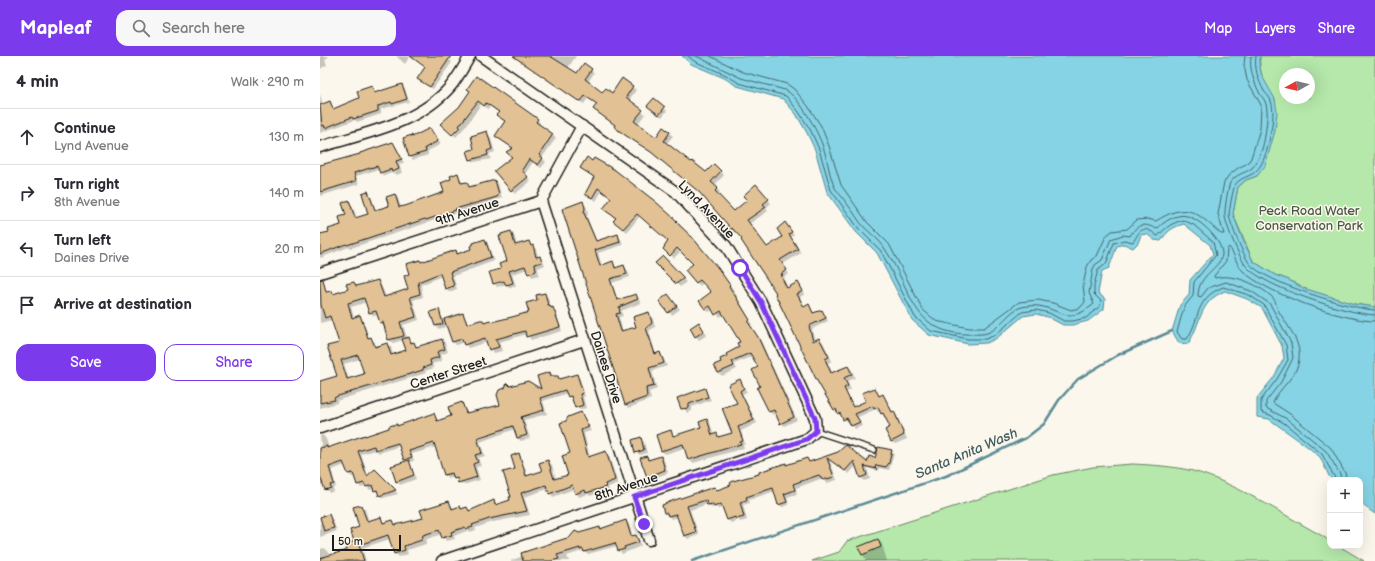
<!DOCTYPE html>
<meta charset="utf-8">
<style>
:root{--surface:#fff;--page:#f7f7f7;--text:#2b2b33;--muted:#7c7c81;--line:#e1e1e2;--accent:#7c3aed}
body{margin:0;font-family:"Balsamiq Sans",sans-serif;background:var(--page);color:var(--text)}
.controls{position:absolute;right:12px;bottom:12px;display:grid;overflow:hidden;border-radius:8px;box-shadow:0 4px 16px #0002}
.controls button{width:36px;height:36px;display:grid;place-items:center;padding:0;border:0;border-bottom:1px solid var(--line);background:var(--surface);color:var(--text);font:20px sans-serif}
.compass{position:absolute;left:959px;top:12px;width:36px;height:36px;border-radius:50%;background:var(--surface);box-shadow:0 4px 16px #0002;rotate:262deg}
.scale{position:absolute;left:12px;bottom:10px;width:69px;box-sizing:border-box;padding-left:4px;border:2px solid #1c1c1c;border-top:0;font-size:11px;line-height:14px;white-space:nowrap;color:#1c1c1c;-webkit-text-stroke:3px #fbf7ec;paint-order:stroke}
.stop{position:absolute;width:12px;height:12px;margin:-9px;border:3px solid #7c3aed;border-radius:50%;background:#fff}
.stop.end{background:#7c3aed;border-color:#fff;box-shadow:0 1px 4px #0008}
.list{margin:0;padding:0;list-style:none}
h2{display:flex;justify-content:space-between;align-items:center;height:52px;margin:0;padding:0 16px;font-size:17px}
h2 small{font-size:13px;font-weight:400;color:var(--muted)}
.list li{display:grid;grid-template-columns:26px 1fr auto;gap:12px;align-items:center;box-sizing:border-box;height:56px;padding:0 16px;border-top:1px solid var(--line)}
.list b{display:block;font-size:15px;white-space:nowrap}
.list p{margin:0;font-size:13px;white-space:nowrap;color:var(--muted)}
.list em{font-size:13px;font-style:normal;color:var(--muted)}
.actions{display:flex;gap:8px;padding:12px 16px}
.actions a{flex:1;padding:9px 0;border:1px solid var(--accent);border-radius:12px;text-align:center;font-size:14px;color:var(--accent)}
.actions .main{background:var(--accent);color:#fff}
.icon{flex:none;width:22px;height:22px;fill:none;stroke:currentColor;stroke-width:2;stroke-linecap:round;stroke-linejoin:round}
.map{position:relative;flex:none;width:1055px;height:505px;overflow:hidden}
header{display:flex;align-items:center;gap:24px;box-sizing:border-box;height:56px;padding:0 20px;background:var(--accent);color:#fff}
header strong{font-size:19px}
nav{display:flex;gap:22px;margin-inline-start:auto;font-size:14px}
.search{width:280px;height:36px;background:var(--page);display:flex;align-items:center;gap:10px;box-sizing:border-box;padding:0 14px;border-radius:12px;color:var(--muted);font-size:15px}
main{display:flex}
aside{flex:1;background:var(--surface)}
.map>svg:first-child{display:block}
</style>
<header>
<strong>Mapleaf</strong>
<div class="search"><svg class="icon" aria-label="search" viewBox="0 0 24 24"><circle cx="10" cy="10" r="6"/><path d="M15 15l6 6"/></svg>Search here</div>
<nav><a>Map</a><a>Layers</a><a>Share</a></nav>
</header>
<main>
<aside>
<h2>4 min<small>Walk · 290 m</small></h2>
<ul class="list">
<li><svg class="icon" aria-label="ahead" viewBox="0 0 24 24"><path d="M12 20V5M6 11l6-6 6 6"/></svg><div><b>Continue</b><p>Lynd Avenue</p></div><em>130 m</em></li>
<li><svg class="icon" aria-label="right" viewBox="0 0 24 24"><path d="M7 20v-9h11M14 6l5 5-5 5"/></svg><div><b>Turn right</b><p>8th Avenue</p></div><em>140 m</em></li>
<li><svg class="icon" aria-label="left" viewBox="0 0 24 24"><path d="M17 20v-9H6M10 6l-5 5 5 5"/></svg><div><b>Turn left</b><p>Daines Drive</p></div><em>20 m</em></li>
<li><svg class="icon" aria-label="arrive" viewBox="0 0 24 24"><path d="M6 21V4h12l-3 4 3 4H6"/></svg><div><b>Arrive at destination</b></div></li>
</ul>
<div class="actions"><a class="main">Save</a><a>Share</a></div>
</aside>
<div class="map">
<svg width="1055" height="505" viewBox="0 0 1055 505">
<rect width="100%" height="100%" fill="#fbf7ec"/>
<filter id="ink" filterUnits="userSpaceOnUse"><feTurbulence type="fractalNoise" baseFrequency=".025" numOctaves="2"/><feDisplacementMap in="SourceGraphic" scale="8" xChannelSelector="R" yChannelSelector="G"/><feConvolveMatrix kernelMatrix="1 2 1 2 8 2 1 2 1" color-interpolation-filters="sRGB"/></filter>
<g filter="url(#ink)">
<g fill="#b5e8aa" stroke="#688263" fill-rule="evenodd">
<path d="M 940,0 L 1055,0 L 1055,251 L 1034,248 L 982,232 L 969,224 L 955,219 L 933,205 L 913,158 L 918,131 L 926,124 L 937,120 L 955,43 C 945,30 938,16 940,0 ZM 965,18 L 989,18 L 989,42 L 965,42 Z"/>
<path d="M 812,408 C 832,409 852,410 873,415 C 916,427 960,457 999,478 L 1010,485 L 1010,490 L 1019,490 L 1044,505 L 492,505 L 519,496 L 527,485 L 733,419 L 773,411 Z"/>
</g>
<path fill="#85d3e4" stroke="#5b8a94" d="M 362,0 L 940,0 L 939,8 L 942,20 L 955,43 L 957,56 L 955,75 L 945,110 L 937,120 L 926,124 L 918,131 L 913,158 L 923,184 L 933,205 L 955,219 L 969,224 L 983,232 L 1034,248 L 1055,251 L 1055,458 L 1040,447 L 1040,424 L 1013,424 L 1009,420 L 1000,401 L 988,391 L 949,363 L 937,361 L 937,342 L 954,321 L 964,302 L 962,290 L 942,252 L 927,243 L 905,235 C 878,246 882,267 868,288 L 859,287 L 852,275 L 860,249 L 869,239 L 870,224 L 893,198 L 890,189 L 864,168 C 853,171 847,175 841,185 L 834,184 L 827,178 L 821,179 L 818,187 L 813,192 L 804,188 L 797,190 L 789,212 L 782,215 L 778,237 L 785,243 L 784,253 L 768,265 L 753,269 L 743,269 L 728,261 L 716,258 L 703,260 L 677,282 L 667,287 L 648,288 L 609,279 L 592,264 L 557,197 L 536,176 L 507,136 L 495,94 L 487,77 L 476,58 L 463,43 L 417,30 L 404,22 L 371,8 Z"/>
<g fill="#0003" fill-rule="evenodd">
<path d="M 0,0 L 9,0 L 5,4 L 7,9 L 0,13 Z"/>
<path d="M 76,0 L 125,0 L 132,6 L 113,33 L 102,26 L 106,11 L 90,0 L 85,8 Z"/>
<path d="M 193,0 L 256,0 L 248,12 L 257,19 L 271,14 L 274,17 L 268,26 L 282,37 L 292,38 L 303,24 L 316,34 L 309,44 L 325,58 L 317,69 L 336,83 L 344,73 L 353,80 L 346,88 L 386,118 L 394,109 L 404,119 L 394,130 L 400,136 L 398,139 L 414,156 L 439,133 L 451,147 L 446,152 L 448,155 L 429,168 L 448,192 L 464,181 L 468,171 L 474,179 L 471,181 L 481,197 L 463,208 L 469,218 L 464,221 L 465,223 L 463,224 L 468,233 L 478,227 L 481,231 L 485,238 L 480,241 L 485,252 L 489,250 L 494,257 L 501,255 L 505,258 L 508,265 L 492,273 L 495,285 L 499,283 L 503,286 L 512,305 L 508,307 L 513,318 L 528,311 L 532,314 L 535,322 L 527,325 L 531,334 L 526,336 L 534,352 L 547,345 L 555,333 L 560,341 L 563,339 L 573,357 L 577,360 L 587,383 L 575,388 L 571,385 L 571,372 L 561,355 L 558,356 L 556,353 L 538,361 L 542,370 L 535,373 L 530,365 L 528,366 L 515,354 L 497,323 L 458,237 L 423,183 L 416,175 L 412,178 L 409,175 L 409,168 L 382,138 L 335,99 L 298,74 L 278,49 L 268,42 L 264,48 L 262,47 Z"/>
<path d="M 81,29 L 85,32 L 89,46 L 61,53 L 61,58 L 37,66 L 35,64 L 0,77 L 0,38 L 3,49 L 10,47 L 15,54 L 41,43 L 52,32 L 56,37 Z"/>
<path d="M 151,36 L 214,60 L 220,67 L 219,69 L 236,82 L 222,102 L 226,106 L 221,112 L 213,106 L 205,118 L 211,125 L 195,138 L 176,115 L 193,101 L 194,93 L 179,83 L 186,65 L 181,62 L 179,57 L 170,50 L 168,53 L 161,48 L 147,69 L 136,81 L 122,68 L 140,52 Z"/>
<path d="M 344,52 L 347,55 L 342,61 L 332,54 Z"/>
<path d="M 110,73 L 121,88 L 108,95 L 108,99 L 93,104 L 90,100 L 92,81 L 93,82 Z"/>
<path d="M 167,77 L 170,80 L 175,96 L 169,98 L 171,103 L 154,106 L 151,103 Z"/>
<path d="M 73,87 L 84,107 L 79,108 L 82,117 L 76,119 L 74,116 L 64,120 L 60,114 L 53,115 L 36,120 L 39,128 L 0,140 L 0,111 Z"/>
<path d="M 261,112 L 357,165 L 401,216 L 413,233 L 432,268 L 430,269 L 441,285 L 477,364 L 464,370 L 457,357 L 453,359 L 450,356 L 439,332 L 442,331 L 439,311 L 433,300 L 414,308 L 417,313 L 402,320 L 399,317 L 396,310 L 403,306 L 420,291 L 421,286 L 404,258 L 400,261 L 393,253 L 389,256 L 386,254 L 394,248 L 393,237 L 384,226 L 380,230 L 377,226 L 374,208 L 361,195 L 354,202 L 344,193 L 350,186 L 320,160 L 307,176 L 298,168 L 297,163 L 287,156 L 292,142 L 282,135 L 276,145 L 266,138 L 275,122 Z"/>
<path d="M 138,118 L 143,128 L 147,128 L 150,131 L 175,125 L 178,128 L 182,142 L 31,192 L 29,191 L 0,202 L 0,179 L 10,176 L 22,169 L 27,160 L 29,145 L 32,149 L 37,162 L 50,158 L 48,136 L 51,140 L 56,155 L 70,150 L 75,139 L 78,142 L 81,152 L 126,137 Z"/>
<path d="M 262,146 L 266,150 L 268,156 L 267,161 L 277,186 L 298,180 L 301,183 L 303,189 L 278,197 L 282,210 L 293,206 L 297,212 L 304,210 L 307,213 L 310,221 L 292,227 L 298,245 L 316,239 L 321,247 L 301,255 L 303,260 L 299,261 L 303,276 L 317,272 L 328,257 L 332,260 L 335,271 L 329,275 L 336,299 L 340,298 L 343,301 L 347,310 L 332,315 L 337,333 L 329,336 L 331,343 L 309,352 L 306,349 L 244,154 Z"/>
<path d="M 190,176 L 194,179 L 197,190 L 208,186 L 212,190 L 216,193 L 218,201 L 223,204 L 225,209 L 218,212 L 219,219 L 212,221 L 208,213 L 192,218 L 196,230 L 190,232 L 186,228 L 177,231 L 175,229 L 189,224 L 189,222 L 174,228 L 188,206 Z"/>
<path d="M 165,184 L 168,188 L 174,205 L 133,220 L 137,233 L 129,236 L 126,232 L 122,220 L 101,229 L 103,241 L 93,244 L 99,264 L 83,269 L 87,282 L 89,282 L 98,292 L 121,284 L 125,287 L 128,296 L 120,299 L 122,305 L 112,308 L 114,312 L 105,315 L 106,317 L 22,343 L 17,345 L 17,347 L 0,352 L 0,328 L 18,321 L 20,287 L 12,264 L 0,267 L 0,238 L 11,236 L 14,238 L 29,234 L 34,227 L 38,231 L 58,225 L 61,229 L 66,241 L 89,234 L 91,219 L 101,207 L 136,195 L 139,198 L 152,194 ZM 47,246 L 50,256 L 54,260 L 59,259 L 61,266 L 65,270 L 69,284 L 73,287 L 83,284 L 87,295 L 73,299 L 71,291 L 67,288 L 56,291 L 55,286 L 49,283 L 43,264 L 40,261 L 34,262 L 31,251 ZM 40,303 L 45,318 L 29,323 L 24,308 Z"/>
<path d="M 343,201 L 366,226 L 360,231 L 337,207 Z"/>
<path d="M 224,238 L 228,241 L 230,251 L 236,256 L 242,275 L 211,284 L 207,278 L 179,286 L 182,295 L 174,297 L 167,286 L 148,292 L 144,286 L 136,289 L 133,286 L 128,270 L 119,273 L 116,270 L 112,257 L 118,255 L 124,264 L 143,258 L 149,269 L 163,265 L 172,267 L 210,257 Z"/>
<path d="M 351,243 L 360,253 L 352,259 L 349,256 Z"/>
<path d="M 379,268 L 387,279 L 379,284 L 376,280 Z"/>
<path d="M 230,317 L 241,324 L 256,319 L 260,323 L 265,340 L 263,341 L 266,352 L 259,354 L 248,337 L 223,345 L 227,358 L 204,364 L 210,382 L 201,385 L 197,382 L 195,373 L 160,386 L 165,400 L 158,402 L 161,410 L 156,411 L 160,424 L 143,429 L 134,420 L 128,422 L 125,419 L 116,391 L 92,398 L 94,405 L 89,406 L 96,423 L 80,429 L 77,425 L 87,406 L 80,390 L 59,397 L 56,394 L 41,398 L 48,420 L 55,414 L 78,438 L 63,442 L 54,433 L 50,434 L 46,430 L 41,432 L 38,428 L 35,420 L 32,421 L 29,418 L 25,409 L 12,414 L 16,431 L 13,432 L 14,435 L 9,437 L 4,428 L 0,429 L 0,396 L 2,395 L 0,380 L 3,379 L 6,383 L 9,392 L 60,376 L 76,369 L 78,371 L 114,358 L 119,366 L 132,361 L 142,347 L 148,358 L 182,349 L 189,331 L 223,336 Z"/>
<path d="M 419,324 L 427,336 L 422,338 L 437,367 L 421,375 L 425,388 L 423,389 L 424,392 L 373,407 L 369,404 L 365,392 L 345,398 L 342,395 L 337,380 L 350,375 L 354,381 L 382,372 L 387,364 L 390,367 L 394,379 L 397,378 L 400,382 L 413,377 L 418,347 Z"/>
<path d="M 385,333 L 391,344 L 372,351 L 372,355 L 367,357 L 359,343 Z"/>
<path d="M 261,357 L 271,375 L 264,377 L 270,402 L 285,396 L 289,400 L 298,428 L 288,431 L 289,434 L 270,440 L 268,438 L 259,441 L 254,433 L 233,441 L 228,433 L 204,441 L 210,459 L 173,466 L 155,472 L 156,474 L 150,476 L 149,474 L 134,480 L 135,483 L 126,485 L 122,478 L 107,483 L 106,488 L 87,494 L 88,498 L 79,501 L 75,497 L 70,483 L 42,492 L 46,505 L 0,505 L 0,493 L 5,492 L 10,500 L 28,494 L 35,486 L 40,471 L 41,450 L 45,453 L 49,466 L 61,462 L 65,468 L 73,465 L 76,469 L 104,463 L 129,446 L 134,453 L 147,452 L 151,456 L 173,446 L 177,449 L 191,444 L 199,398 L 202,402 L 208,421 L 223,416 L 228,405 L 232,409 L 236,423 L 249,419 Z"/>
<path d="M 320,382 L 324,386 L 327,397 L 320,399 L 316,396 Z"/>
<path d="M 571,395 L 574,398 L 569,414 L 559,412 L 558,415 L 547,412 L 550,423 L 544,425 L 541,421 L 537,409 L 529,418 L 509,403 L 517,424 L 507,427 L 503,422 L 476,432 L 477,438 L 467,441 L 469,449 L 462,451 L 459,448 L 455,435 L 429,444 L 430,447 L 423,449 L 427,464 L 420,466 L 419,464 L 411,467 L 408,464 L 403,452 L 398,453 L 396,451 L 391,452 L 388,448 L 370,454 L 379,479 L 368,483 L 364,479 L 358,461 L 352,463 L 345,457 L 466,408 L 467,410 L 487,403 L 490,407 L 518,397 L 548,407 Z"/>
<path d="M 326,401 L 330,404 L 340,401 L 344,404 L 348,417 L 331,423 L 327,420 Z"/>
<path d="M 9,459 L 12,463 L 17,475 L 0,481 L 0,468 Z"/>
<path d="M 305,465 L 309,468 L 313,481 L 316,480 L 319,483 L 321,490 L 302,498 L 297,490 L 268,498 L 262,495 L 247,500 L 249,505 L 190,505 L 259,478 L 280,472 L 281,474 Z"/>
<path d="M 558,484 L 562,488 L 567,505 L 546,505 L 540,492 Z"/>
</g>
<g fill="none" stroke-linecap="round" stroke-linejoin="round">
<g stroke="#46656c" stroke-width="1">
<path d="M 368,0 L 374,5 L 406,19 L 419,27 L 466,40 L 479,56 L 491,75 L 499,93 L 511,134 L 539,173 L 561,195 L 595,261 L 611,275 L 648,283 L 666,283 L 675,279 L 702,256 L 716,254 L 729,257 L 744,265 L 753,265 L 766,262 L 780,250 L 781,245 L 774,238 L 774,229 L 778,214 L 786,208 L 794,187 L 804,184 L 813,186 C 817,181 820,169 830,175 C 834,176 834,179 838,180 C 846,171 852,167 863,164 L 874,169 L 893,186 L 896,199 L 874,226 L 873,240 L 864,251 L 857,276 L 862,283 L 867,283 C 881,262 874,243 903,231 L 929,239 L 944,249 L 966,289 L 968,304 L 957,323 L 941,344 L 941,356 L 950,359 L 964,367 L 1002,398 L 1016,424"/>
<path d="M 376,0 L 421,22 L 465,34 C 480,41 498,76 503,91 C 508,104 509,120 515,132 C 519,138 524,143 528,149 C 534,156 538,165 544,171 C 551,178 560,184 565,193 C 596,240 590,282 662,278 C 679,277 686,255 702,251 C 737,243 742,275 774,248 L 769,237 L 773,213 L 775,209 L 782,204 L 791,183 L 803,179 L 810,180 C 818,167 824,167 837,173 C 843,166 857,157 867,160 C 880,163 903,185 902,199 C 900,213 878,218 878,240 L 881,241 L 888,232 L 906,226 L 931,235 L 950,248 L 971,287 L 973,302 L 961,326 L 946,345 L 946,352 L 967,363 L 1006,395 L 1020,418 L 1021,424"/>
<path d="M 390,0 L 423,16 L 467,28 L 474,33 L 488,50 L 501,70 L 509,90 L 521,129 L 547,166 L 569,188 L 603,254 L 616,265 L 649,272 L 664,272 L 699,246 L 718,244 L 733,247 L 751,254 L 760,252 L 765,246 L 763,229 L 767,211 L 771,204 L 777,200 L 786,180 L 792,175 L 807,173 L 817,164 L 827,163 L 836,165 C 868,145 876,156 901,178 L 904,178 L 898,158 L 904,126 L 909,119 L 918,112 L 928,107 L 931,102 L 940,73 L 941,49 L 927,24 L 924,9 L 925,0"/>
<path d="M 931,0 C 929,13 934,26 940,38 C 942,41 945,44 946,48 C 948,56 947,64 946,72 C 945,84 941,103 932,112 C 926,117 915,118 910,127 C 908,131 904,156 905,160 C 906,170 920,203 926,210 C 943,231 1028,258 1055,259"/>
<path d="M 936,0 C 934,12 938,24 944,35 C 946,38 950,41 951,45 C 954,53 953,66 951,75 C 949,87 945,108 935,116 C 929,121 919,122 915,129 C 913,132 909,156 909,159 C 911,170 923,198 929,207 C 943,226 1031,253 1055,254"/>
<path d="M 1027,424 L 1025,417 L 1011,392 L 970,358 L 953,347 C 958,332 978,321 979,303 C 981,284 967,270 958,254 C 956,249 956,244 951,240 C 937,228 913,217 895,222 L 894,220 L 906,205 L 907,193 L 909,191 C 915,198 916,209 923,215 C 945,237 1024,265 1055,265"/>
</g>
<path stroke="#5b8a94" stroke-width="2.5" d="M 372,505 L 626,420 L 706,382 L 724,368 L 739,344 L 758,323 L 798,299 L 852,275"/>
</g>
<g fill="#e2c294" stroke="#1c1c1c" fill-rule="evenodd">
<path d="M 90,0 L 131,0 L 110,31 L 97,23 L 105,11 Z"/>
<path d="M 193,0 L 230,0 L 257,17 L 264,7 L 272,13 L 265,23 L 282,36 L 286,32 L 292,37 L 302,22 L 313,30 L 306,41 L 323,54 L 314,65 L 336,81 L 343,71 L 350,76 L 344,85 L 371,106 L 372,105 L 386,116 L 394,108 L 401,115 L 391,126 L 398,132 L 395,135 L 414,155 L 427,144 L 423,140 L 436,128 L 449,143 L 443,148 L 446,151 L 427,164 L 447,191 L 462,181 L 457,173 L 465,166 L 472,176 L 469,178 L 478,193 L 460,204 L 467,214 L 461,218 L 463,219 L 461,220 L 467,232 L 478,226 L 483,235 L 477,238 L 484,251 L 489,248 L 493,257 L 502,254 L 506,262 L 489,270 L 493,285 L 499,282 L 509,301 L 505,303 L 511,317 L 528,310 L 532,318 L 524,322 L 528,330 L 524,332 L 533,351 L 546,345 L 542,337 L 555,332 L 559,340 L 563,338 L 572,356 L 574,355 L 584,379 L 571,386 L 565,374 L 570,371 L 563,357 L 561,358 L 558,351 L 554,353 L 553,350 L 535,358 L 540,366 L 531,370 L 527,362 L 523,364 L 520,357 L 518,358 L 516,353 L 514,354 L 496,323 L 455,238 L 456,237 L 421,184 L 422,183 L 412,172 L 408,176 L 408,169 L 379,136 L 331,96 L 305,79 L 294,71 L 295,69 L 273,53 L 277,48 L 265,40 L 261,45 L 257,44 Z"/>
<path d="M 156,20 L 160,23 L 160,22 L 214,60 L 218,63 L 216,66 L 233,78 L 219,99 L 223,102 L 218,109 L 209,103 L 202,114 L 208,121 L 191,135 L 174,115 L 192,101 L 186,96 L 193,92 L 175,80 L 185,65 L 176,59 L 179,56 L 166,47 L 164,50 L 158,45 L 139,70 L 140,71 L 132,79 L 120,68 L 139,51 L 150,35 L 147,33 Z"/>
<path d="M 82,28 L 87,43 L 72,48 L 71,46 L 58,50 L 58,55 L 33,63 L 32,61 L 5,72 L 4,69 L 2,70 L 0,49 L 10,45 L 13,53 L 39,42 L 37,35 L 52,30 L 54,37 Z"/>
<path d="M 334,42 L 345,51 L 339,59 L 327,50 Z"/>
<path d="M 110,72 L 118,85 L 105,92 L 106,96 L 89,101 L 83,82 L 92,79 L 92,81 Z"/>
<path d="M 167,75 L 172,93 L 167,95 L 168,99 L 150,104 L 147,95 L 154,93 L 151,80 Z"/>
<path d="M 73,86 L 82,103 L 76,105 L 79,113 L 72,116 L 71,113 L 60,117 L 57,110 L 50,112 L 34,117 L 36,125 L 0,136 L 0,109 L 40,98 L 40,97 Z"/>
<path d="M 267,101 L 272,105 L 274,102 L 295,114 L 336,146 L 357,165 L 356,166 L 372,181 L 398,212 L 410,229 L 409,230 L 430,264 L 428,266 L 438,281 L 474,361 L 460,368 L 454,354 L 449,356 L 437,332 L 440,330 L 432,314 L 438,311 L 430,297 L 412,305 L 414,310 L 398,317 L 394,309 L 401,306 L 400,303 L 407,300 L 406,298 L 419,291 L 417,287 L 420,286 L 401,255 L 395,259 L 390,250 L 385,253 L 379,245 L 391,236 L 380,224 L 376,227 L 365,214 L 373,208 L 357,192 L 350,200 L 343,193 L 348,185 L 317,158 L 303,173 L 293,165 L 296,162 L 283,153 L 291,142 L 278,132 L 272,142 L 265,138 L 274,121 L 260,112 Z"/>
<path d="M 138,117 L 141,127 L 147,126 L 149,131 L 175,124 L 179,138 L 177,141 L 135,153 L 136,154 L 106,164 L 105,163 L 27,189 L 26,188 L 0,198 L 0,178 L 9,176 L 8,173 L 21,169 L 19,161 L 26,159 L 22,147 L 29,144 L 35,162 L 48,158 L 42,137 L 48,135 L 55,154 L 69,150 L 66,141 L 75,138 L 79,151 L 85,150 L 124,136 L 121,127 L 131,123 L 130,120 Z"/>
<path d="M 263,145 L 265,152 L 264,157 L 276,185 L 298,178 L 300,186 L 275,194 L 280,210 L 293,205 L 295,212 L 304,209 L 307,218 L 290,223 L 297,244 L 316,238 L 318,243 L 299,251 L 300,257 L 296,258 L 301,275 L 316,271 L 313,261 L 329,256 L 332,267 L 326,272 L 335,298 L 340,296 L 344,307 L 329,312 L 334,330 L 326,332 L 327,341 L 305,349 L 242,153 Z"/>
<path d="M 191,175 L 195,189 L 209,185 L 211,190 L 213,189 L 216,201 L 220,200 L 222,206 L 215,208 L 216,215 L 208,218 L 205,210 L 189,215 L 193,227 L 186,229 L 184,225 L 173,228 L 169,216 L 181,213 L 179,208 L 187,205 L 179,180 L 181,180 L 181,178 Z"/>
<path d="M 165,183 L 171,201 L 130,216 L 134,230 L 125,233 L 120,217 L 98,226 L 100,238 L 90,241 L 96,261 L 80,266 L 84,280 L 68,284 L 63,266 L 60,267 L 56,255 L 49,257 L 44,242 L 28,247 L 32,262 L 40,259 L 48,282 L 51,281 L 55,291 L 67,287 L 71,299 L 86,294 L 82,283 L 89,281 L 91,287 L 94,286 L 96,291 L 122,283 L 125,293 L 117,296 L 119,301 L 110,304 L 111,309 L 103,312 L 103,314 L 18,340 L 14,342 L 15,344 L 0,347 L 0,325 L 17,320 L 7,290 L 19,287 L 10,260 L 5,262 L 1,249 L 0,223 L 3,223 L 6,236 L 12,235 L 13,238 L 28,233 L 26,228 L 34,226 L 36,230 L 58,224 L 64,241 L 88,233 L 84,220 L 89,218 L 86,208 L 100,204 L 101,206 L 136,194 L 137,198 L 151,193 L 150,190 L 153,189 L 153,187 ZM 38,299 L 44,318 L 27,323 L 21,304 Z"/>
<path d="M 343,200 L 364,222 L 356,228 L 335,207 Z"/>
<path d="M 225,237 L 228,249 L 230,249 L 231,252 L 233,251 L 240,271 L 206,281 L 205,275 L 176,283 L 179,291 L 169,294 L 165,282 L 144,289 L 142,283 L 132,286 L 124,263 L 143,257 L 147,268 L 160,264 L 163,264 L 164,266 L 170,264 L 171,266 L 192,261 L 209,256 L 206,247 L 217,244 L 216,239 Z"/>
<path d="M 348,238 L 357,250 L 348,257 L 339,245 Z"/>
<path d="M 119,253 L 123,268 L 115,270 L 110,256 Z"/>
<path d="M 379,266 L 384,275 L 375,281 L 370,272 Z"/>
<path d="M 230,316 L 231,320 L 238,320 L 239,323 L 257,318 L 263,337 L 260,338 L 263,349 L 255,352 L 251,340 L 248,341 L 245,334 L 220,342 L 224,354 L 201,361 L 207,379 L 197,382 L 193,370 L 157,382 L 162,397 L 155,399 L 158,406 L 153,408 L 157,421 L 138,427 L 137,422 L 134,423 L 132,417 L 124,419 L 114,387 L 89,395 L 92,401 L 84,404 L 78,387 L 55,394 L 54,390 L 38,395 L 47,420 L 55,413 L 76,434 L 59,440 L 57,434 L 54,435 L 52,429 L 46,431 L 44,427 L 37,429 L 33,417 L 28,418 L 23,406 L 9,411 L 14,428 L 10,429 L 11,432 L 5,434 L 0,420 L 0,392 L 7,390 L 7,392 L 45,379 L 45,380 L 69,372 L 69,370 L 77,368 L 77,370 L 114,357 L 117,365 L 131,360 L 128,351 L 142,346 L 146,357 L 180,349 L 177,339 L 179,334 L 185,332 L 187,327 L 190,330 L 208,325 L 221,333 L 217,320 Z"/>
<path d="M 420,323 L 424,332 L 420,335 L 434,364 L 418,371 L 423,385 L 420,386 L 421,388 L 368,404 L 363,388 L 341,395 L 336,379 L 351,374 L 353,380 L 381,371 L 379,366 L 387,363 L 392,379 L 397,377 L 398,381 L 412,377 L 402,352 L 417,347 L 408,329 Z"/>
<path d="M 385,332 L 388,341 L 369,348 L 369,352 L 361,353 L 357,342 Z"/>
<path d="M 261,356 L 269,371 L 261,374 L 268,401 L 286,395 L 295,424 L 285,428 L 286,431 L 266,437 L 265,434 L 255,438 L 252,429 L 229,438 L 226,429 L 201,437 L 207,455 L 169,463 L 152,469 L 153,471 L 146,473 L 145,471 L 131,476 L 132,479 L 122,482 L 119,474 L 103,479 L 102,484 L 84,490 L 85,494 L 74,498 L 68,479 L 39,489 L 44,505 L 0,505 L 0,502 L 27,494 L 26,490 L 34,485 L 30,474 L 39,471 L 33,451 L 41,449 L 47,465 L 61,461 L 63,467 L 73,464 L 75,469 L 103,462 L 100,454 L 129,445 L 132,453 L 140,450 L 141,453 L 147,451 L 149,455 L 174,444 L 175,449 L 190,444 L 189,441 L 191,441 L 183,416 L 195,413 L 191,400 L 199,397 L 206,420 L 222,415 L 219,407 L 228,404 L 234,423 L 248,419 L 242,400 L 250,397 L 240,367 L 246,365 L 248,361 Z"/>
<path d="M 321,381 L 324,394 L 315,397 L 312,384 Z"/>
<path d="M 526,389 L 547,406 L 549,400 L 555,402 L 558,391 L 572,394 L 569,407 L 566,411 L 556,409 L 555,412 L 557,413 L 544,410 L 547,419 L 540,422 L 534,405 L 525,415 L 507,402 L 514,421 L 503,424 L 499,419 L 473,428 L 475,434 L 464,438 L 467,446 L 458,449 L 453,432 L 426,441 L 427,444 L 420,446 L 424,461 L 416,463 L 415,461 L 407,464 L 401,448 L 394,451 L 393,448 L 387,449 L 386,444 L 367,450 L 376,476 L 364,480 L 356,458 L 348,460 L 347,457 L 344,457 L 342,449 L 352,445 L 394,431 L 397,434 L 411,429 L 410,427 L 413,425 L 439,418 L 439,416 L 466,407 L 466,409 L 487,402 L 489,406 L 518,396 Z"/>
<path d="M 327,400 L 328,404 L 341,400 L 345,414 L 327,421 L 320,402 Z"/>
<path d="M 89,404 L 94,419 L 76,426 L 71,410 Z"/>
<path d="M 9,458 L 14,472 L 4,475 L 0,461 Z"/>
<path d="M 306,464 L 311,480 L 316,479 L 319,486 L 304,491 L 305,493 L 298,495 L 295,487 L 264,496 L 263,493 L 260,494 L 260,492 L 237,499 L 239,503 L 231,505 L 203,505 L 201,497 L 250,481 L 255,475 L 259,477 L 280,471 L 280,473 Z"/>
<path d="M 558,483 L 561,491 L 542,499 L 538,491 Z"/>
</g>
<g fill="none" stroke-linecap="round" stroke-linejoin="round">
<g stroke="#1c1c1c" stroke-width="8">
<path id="service" d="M 496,375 L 554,394"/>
</g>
<g stroke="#1c1c1c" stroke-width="13">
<g id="minor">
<path d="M 0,91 C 45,77 98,68 130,31 C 138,22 144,10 150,0"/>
<path d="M 221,145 L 329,484"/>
<path d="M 0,217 L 221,145 L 262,70"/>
<path d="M 0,372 L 264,284"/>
<path d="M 122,505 L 487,383 L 496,375 L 495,362 L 441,246 L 406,190 L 356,136 L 161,0"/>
</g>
</g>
<use href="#service" stroke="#fbf7ec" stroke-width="5"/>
<use href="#minor" stroke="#fbf7ec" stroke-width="10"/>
</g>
</g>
<g fill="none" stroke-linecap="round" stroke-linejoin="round" filter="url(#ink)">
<path stroke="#7c3aed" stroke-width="5" d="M 324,468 L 314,441 L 487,383 L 496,375 L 495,362 L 441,246 L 420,212"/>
</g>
<g text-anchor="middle" stroke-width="3" stroke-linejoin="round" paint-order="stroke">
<g font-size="13" fill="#1c1c1c" stroke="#fbf7ec">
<text transform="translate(387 153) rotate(46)" y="5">Lynd Avenue</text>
<text transform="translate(147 155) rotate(-18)" y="5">9th Avenue</text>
<text transform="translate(287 311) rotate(72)" y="5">Daines Drive</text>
<text transform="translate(128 316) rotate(-18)" y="5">Center Street</text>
<text transform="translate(306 430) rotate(-18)" y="5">8th Avenue</text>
</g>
<g font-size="13" fill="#4a5947" stroke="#fbf7ec">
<text x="989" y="159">Peck Road Water<tspan x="989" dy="15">Conservation Park</tspan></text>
</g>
<g font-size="14" font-style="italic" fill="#415c62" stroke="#fbf7ec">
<text transform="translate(646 397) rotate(-23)" y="5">Santa Anita Wash</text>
</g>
</g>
</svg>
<div class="controls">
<button>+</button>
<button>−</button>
</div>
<svg class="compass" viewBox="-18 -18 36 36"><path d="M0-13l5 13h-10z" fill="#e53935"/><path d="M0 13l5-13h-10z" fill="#7c7c81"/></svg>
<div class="scale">50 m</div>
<div class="stop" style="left:420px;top:212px"></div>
<div class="stop end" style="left:324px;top:468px"></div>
</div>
</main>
